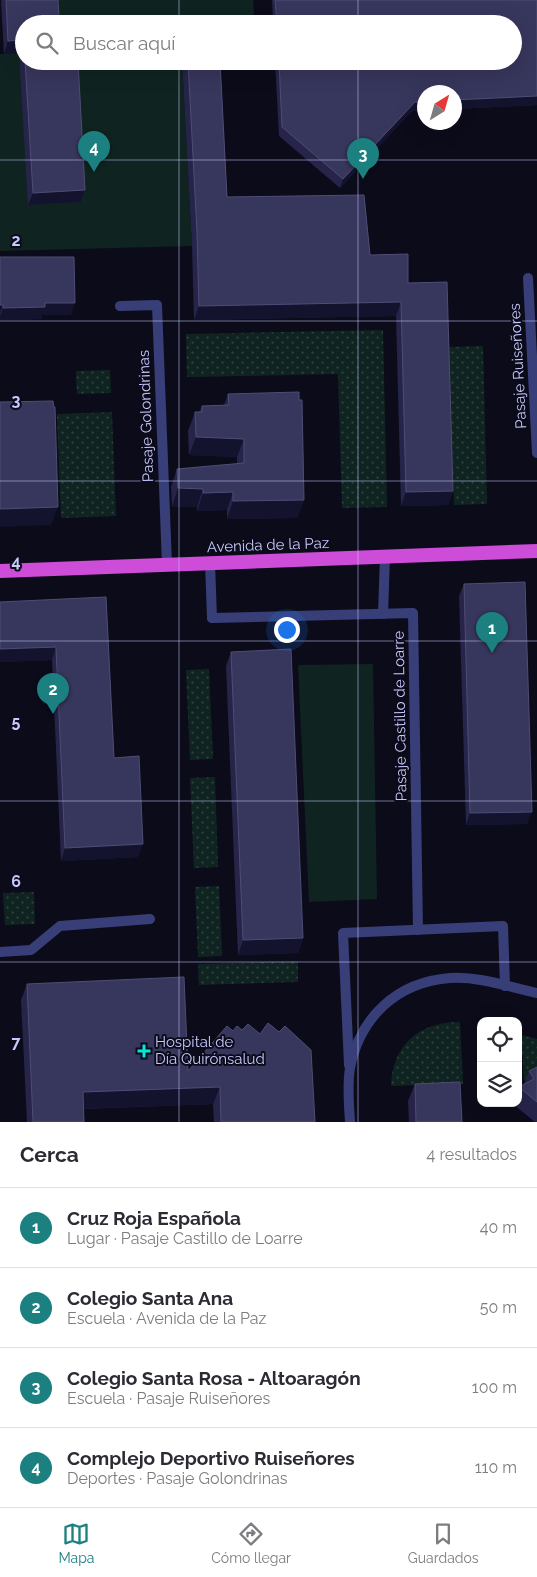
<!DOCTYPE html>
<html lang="es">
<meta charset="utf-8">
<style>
:root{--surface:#fff;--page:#f2f2f3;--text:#2b2b33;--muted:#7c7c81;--line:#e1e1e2;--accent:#1b807f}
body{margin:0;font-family:Raleway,sans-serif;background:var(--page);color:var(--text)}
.controls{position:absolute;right:15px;bottom:15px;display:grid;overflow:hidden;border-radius:10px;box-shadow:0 5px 20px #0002}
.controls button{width:45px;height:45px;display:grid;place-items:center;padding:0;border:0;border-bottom:1px solid var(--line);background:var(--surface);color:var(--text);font:25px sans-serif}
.compass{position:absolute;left:417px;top:85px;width:45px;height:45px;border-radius:50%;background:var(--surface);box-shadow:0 5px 20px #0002;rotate:37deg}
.you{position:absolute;left:286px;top:629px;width:18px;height:18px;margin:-12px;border:4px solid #fff;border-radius:50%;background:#1a73e8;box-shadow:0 0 0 8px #1a73e833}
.badge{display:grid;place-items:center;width:32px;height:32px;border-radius:50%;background:var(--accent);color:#fff;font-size:16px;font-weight:700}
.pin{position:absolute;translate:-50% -41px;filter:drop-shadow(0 1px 2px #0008)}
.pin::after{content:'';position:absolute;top:26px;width:18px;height:15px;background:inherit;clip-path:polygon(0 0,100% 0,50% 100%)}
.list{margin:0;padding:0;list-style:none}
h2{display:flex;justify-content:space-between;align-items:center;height:65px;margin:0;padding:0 20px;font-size:21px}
h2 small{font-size:16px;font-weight:400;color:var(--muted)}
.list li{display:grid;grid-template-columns:32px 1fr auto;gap:15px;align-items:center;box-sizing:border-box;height:80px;padding:0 20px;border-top:1px solid var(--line)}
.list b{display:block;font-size:19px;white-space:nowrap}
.list p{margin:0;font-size:16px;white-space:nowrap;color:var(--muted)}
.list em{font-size:16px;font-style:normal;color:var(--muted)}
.icon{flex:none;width:28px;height:28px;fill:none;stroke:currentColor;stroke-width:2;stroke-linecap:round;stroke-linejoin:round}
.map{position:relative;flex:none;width:537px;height:1122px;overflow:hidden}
.search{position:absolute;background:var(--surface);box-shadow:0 5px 20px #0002;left:15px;right:15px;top:15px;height:55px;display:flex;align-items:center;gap:12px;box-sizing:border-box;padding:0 18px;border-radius:28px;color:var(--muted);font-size:19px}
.sheet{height:385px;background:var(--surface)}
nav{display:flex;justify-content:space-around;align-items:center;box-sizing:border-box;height:70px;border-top:1px solid var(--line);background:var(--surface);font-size:14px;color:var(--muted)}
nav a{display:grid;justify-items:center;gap:2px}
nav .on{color:var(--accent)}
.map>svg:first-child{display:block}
</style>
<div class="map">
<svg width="537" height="1122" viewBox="0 0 537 1122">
<defs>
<pattern id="grass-dots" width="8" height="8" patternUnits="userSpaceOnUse" patternTransform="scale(1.25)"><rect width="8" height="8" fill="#0f2420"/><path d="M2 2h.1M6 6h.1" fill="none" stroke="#304241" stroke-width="1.8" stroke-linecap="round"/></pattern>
</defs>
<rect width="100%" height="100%" fill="#0c0b1a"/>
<g fill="url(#grass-dots)">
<path d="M 383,330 L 387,507 L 342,508 L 338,374 L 187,377 L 186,334 Z"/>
<path d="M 483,346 L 487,504 L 454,505 L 449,347 Z"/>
<path d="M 110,370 L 111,393 L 77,394 L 76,371 Z"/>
<path d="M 112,412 L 116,516 L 61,518 L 57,414 Z"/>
<path d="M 209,669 L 213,759 L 190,760 L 186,670 Z"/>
<path d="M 215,777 L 218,867 L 194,868 L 190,778 Z"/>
<path d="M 219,886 L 222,956 L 198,957 L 195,887 Z"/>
<path d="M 34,892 L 35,924 L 5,925 L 3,893 Z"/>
<path d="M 298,961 L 298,982 L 199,985 L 198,964 Z"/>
<path d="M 460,1022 L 463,1084 L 391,1086 C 392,1045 419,1022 460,1022 Z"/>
<path d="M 521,1035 L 537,1039 L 537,1072 L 524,1081 Z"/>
</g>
<g fill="#0f2420">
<path d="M 54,0 L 253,0 L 254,17 L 130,24 L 55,24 Z"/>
<path d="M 24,53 L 24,61 L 182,61 L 192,246 L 0,251 L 0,54 Z"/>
<path d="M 373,664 L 377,899 L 309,902 L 298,665 Z"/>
</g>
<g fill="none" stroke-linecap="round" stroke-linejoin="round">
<g stroke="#383f78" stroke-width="10">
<path d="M 210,563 L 212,618"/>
<path d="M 383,614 L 385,556"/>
<path d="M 349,1065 L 343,933 L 503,926 L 505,986"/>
</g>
<g stroke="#383f78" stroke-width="10">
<path d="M 528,278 L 537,453"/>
<path d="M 120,306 L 157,305 L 167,565"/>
<path d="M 212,618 L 413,613 L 418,930"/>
<path d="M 0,952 L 31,950 L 60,926 L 150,919"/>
<path d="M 350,1122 C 349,1105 347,1085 350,1068 C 360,1017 397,982 450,978 C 479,976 509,987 537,993"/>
</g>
<path stroke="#cd4cd8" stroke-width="14" d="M 0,571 L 537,551"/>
</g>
<g fill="#262449">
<path d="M 1,0 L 58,0 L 24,24 L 24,61 L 78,61 L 85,190 L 81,202 L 28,205 L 19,53 L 4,54 Z"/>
<path d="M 272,0 L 537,0 L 537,105 L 454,109 L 454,92 L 424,92 L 424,110 L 412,111 L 340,188 L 279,136 L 275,61 L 513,61 L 513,24 L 273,24 Z"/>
<path d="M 182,61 L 220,61 L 227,197 L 370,255 L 408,283 L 453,491 L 448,505 L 401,506 L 396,316 L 194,320 L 192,246 Z"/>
<path d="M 0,257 L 71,315 L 42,315 L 41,319 L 0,320 Z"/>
<path d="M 228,394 L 304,500 L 297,518 L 227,519 L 227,510 L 197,511 L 197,507 L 172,507 L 171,487 L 177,469 L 237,464 L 237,457 L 189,455 L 188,431 L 195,412 L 199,412 L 202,406 L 224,405 Z"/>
<path d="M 464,584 L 527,824 L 466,825 L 459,596 Z"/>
<path d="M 106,597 L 114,758 L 138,857 L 61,861 L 52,660 L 0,662 Z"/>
<path d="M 231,652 L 303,938 L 298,953 L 238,955 L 226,666 Z"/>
<path d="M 27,984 L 188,1071 L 315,1122 L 214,1122 L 213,1104 L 83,1109 L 84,1122 L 27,1122 L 21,1000 Z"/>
<path d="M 537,1067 L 537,1122 L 535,1122 L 513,1104 L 518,1103 L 518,1090 L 519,1087 L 524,1084 L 529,1071 Z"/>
<path d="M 415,1084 L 462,1122 L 409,1122 L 408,1101 Z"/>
</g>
<g fill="#14132e">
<path d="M 24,40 L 19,53 L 4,54 L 8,41 Z"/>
<path d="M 537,96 L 537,105 L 454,109 L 454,100 Z"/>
<path d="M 415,102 L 424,102 L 424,110 L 412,111 L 340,188 L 343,179 Z"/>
<path d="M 85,190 L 81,202 L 28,205 L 33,193 Z"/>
<path d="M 401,302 L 396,316 L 194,320 L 199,306 Z"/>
<path d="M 45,303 L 75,303 L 71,315 L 42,315 L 41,319 L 0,320 L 0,316 L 3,308 Z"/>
<path d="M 0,305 L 3,305 L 0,313 Z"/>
<path d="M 196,437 L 244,439 L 237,457 L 189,455 Z"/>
<path d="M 178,488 L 203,489 L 197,507 L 172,507 Z"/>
<path d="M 453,491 L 448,505 L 401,506 L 406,492 Z"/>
<path d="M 233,492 L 227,510 L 197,511 L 203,493 Z"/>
<path d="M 304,500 L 297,518 L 227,519 L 233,501 Z"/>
<path d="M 58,507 L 51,525 L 0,527 L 0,509 Z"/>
<path d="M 56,647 L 52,660 L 0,662 L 0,649 Z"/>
<path d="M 532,812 L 527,824 L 466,825 L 470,813 Z"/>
<path d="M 143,844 L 138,857 L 61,861 L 65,848 Z"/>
<path d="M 303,938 L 298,953 L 238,955 L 243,940 Z"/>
<path d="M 220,1087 L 213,1104 L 76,1109 L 83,1092 Z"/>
</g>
<g fill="#37365c" stroke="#4e4d75">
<path d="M 6,0 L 58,0 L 59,16 L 64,16 L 64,24 L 24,24 L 24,42 L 24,40 L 8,41 Z"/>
<path d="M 275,0 L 537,0 L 537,96 L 454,100 L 454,92 L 424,92 L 424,102 L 415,102 L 343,179 L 282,127 L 279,61 L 513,61 L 513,24 L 277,24 Z"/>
<path d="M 25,61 L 78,61 L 85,190 L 33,193 Z"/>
<path d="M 188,61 L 220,61 L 227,197 L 364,195 L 370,255 L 408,254 L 408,283 L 447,282 L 453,491 L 406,492 L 401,302 L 199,306 L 197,232 Z"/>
<path d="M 0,257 L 74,257 L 75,303 L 45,303 L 45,307 L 3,308 L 3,305 L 0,305 Z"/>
<path d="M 299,392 L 299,400 L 302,400 L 304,500 L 233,501 L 233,492 L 203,493 L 203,489 L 178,488 L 177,469 L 244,463 L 244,439 L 196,437 L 195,412 L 202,412 L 202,406 L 229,405 L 228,394 Z"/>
<path d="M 53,401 L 54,407 L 55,407 L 58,507 L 0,509 L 0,402 Z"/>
<path d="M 525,582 L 532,812 L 470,813 L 464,584 Z"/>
<path d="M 106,597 L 114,758 L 139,756 L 143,844 L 65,848 L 56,647 L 0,649 L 0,602 Z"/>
<path d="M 291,649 L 303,938 L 243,940 L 231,652 Z"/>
<path d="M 184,977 L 188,1071 L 227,1026 L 233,1031 L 237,1026 L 242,1030 L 248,1024 L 260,1034 L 268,1023 L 279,1032 L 285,1026 L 311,1050 L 315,1122 L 221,1122 L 220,1087 L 83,1092 L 84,1122 L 33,1122 L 27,984 Z"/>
<path d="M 537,1067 L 537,1102 L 519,1087 L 534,1079 L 529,1071 Z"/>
<path d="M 460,1082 L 462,1122 L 416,1122 L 415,1084 Z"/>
</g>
<path fill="none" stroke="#c7c9fd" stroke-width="1" stroke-opacity="0.55" d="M 179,0 L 179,24M 358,0 L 358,24M 179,61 L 179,1122M 358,61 L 358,1122M 0,160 L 537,160M 0,321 L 537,321M 0,481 L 537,481M 0,641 L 537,641M 0,801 L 537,801M 0,962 L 537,962"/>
<path fill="#08e7dc" stroke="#0c0b1a" stroke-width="2" d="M141.5 1043.5h5v5h5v5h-5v5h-5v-5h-5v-5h5z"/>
<g text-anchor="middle" stroke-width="4" stroke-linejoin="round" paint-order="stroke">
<g font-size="15" fill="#c7c9fd" stroke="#0c0b1a">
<text transform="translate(518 366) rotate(-93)" y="5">Pasaje Ruiseñores</text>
<text transform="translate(146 416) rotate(-92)" y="5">Pasaje Golondrinas</text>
<text transform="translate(268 545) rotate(-2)" y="5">Avenida de la Paz</text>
<text transform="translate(400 716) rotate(-91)" y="5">Pasaje Castillo de Loarre</text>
</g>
<g font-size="15" fill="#c7c9fd" stroke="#0c0b1a" text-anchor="start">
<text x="155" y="1047">Hospital de<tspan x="155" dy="17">Día Quirónsalud</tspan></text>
</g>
</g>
<g font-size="16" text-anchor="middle" font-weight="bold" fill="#c7c9fd" stroke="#0c0b1a" stroke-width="4" stroke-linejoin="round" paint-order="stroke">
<text x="16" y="246">2</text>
<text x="16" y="406">3</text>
<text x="16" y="567">4</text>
<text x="16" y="727">5</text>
<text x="16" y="887">6</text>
<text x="16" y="1048">7</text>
</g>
</svg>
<div class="controls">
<button><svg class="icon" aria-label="locate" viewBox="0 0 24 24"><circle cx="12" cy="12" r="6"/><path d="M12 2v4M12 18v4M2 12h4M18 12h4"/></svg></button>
<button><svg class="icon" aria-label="layers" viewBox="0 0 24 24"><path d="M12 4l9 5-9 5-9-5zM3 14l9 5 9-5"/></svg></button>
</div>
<svg class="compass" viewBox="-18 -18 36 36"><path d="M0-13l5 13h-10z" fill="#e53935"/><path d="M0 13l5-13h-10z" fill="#7c7c81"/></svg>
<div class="you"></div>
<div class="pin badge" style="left:492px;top:653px">1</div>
<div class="pin badge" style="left:53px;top:714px">2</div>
<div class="pin badge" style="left:363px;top:179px">3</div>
<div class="pin badge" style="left:94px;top:172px">4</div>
<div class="search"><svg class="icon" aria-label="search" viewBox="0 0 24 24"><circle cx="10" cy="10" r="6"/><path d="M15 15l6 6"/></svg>Buscar aquí</div>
</div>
<section class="sheet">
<h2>Cerca<small>4 resultados</small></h2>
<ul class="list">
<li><span class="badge">1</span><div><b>Cruz Roja Española</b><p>Lugar · Pasaje Castillo de Loarre</p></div><em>40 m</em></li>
<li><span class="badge">2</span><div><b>Colegio Santa Ana</b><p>Escuela · Avenida de la Paz</p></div><em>50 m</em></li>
<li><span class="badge">3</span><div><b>Colegio Santa Rosa - Altoaragón</b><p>Escuela · Pasaje Ruiseñores</p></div><em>100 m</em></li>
<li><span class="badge">4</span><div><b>Complejo Deportivo Ruiseñores</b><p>Deportes · Pasaje Golondrinas</p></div><em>110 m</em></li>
</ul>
</section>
<nav>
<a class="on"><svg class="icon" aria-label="map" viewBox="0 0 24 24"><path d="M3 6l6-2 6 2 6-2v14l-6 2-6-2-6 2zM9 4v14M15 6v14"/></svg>Mapa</a>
<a><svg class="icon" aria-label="directions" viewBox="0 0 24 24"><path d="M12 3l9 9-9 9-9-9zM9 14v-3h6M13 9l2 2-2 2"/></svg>Cómo llegar</a>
<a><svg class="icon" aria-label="saved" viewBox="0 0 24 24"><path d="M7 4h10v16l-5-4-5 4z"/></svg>Guardados</a>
</nav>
